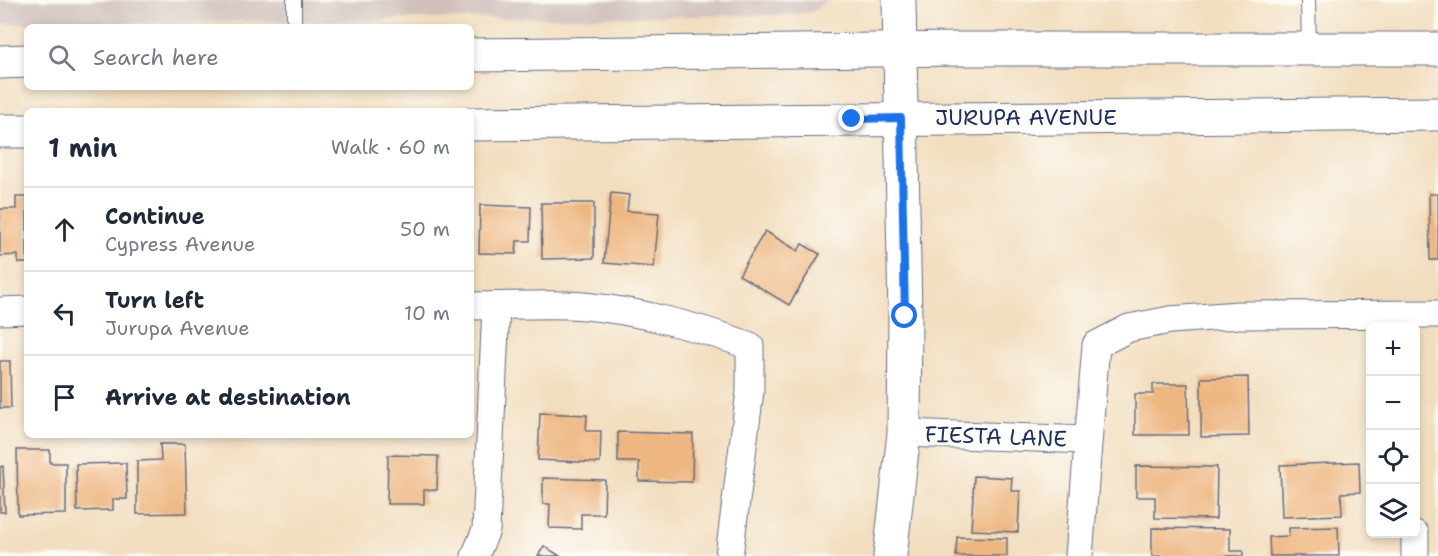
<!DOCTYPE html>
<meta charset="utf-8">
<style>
:root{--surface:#fff;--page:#f2f2f3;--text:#1f2937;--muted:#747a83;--line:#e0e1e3}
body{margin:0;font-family:"Shantell Sans",sans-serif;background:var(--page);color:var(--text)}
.controls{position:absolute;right:18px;bottom:18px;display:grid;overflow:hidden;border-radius:9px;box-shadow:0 3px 9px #0003}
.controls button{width:54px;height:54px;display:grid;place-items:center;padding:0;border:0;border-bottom:2px solid var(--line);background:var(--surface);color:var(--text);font:30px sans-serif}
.stop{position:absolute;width:18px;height:18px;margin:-14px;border:4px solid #1a73e8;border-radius:50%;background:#fff}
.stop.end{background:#1a73e8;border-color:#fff;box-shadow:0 2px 6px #0008}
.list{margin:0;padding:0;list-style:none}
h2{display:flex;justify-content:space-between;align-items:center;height:78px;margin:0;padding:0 24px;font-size:26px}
h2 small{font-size:20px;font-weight:400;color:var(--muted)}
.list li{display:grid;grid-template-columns:39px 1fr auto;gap:18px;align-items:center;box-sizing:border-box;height:84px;padding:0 24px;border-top:2px solid var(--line)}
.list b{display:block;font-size:22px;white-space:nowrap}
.list p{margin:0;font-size:20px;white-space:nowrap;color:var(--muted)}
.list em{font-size:20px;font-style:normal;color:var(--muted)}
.icon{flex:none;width:33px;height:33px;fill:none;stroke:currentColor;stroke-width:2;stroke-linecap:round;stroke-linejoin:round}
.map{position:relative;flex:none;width:1438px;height:556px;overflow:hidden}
.search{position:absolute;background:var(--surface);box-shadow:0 3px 9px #0003;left:24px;top:24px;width:450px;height:66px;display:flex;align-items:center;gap:15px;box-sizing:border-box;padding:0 21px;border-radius:9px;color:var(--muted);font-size:22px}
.panel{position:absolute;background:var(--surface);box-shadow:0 3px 9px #0003;left:24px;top:108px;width:450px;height:330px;border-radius:9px}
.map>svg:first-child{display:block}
</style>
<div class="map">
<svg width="1438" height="556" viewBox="0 0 1438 556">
<rect width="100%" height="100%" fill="#fdfcf7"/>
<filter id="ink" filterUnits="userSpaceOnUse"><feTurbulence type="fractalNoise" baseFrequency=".0167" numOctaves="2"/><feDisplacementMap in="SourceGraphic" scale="12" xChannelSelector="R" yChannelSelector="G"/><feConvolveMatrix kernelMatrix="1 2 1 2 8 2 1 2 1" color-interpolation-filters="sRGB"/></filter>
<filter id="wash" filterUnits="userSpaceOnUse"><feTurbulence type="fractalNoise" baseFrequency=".008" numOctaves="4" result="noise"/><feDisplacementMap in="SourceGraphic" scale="24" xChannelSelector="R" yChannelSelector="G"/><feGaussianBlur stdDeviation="1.35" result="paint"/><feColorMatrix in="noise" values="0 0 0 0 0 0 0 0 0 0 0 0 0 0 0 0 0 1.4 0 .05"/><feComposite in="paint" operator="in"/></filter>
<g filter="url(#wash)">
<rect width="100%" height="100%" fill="#f2debf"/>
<path fill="#d0c0bc" d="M 0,0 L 828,0 L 812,12 L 786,15 L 0,24 Z"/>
<g id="blocks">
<g fill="#eeb680">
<path d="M 611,193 L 629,195 L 627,211 L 659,213 L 654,267 L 604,263 Z"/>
<path d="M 1429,194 L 1438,194 L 1438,260 L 1430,260 Z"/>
<path d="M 16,197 L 27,197 L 27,263 L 18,263 L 18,255 L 0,256 L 0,209 L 16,209 Z"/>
<path d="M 541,203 L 594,203 L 594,258 L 542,259 Z"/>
<path d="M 480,205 L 531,207 L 530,241 L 517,241 L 516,254 L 479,253 Z"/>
<path d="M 765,231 L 798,251 L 802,244 L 820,254 L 789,305 L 739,275 Z"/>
<path d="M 0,361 L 10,361 L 11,408 L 0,408 Z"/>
<path d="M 1248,377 L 1249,436 L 1201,437 L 1201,378 Z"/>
<path d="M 1153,384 L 1188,384 L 1189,435 L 1135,435 L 1135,394 L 1153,394 Z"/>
<path d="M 540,413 L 587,415 L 586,431 L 601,431 L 600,463 L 538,460 Z"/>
<path d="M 618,432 L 693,434 L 692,482 L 639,481 L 639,462 L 618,462 Z"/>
<path d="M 160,444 L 185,444 L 187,513 L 137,514 L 137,461 L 161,460 Z"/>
<path d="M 17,450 L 50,450 L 50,463 L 66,463 L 66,514 L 18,515 Z"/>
<path d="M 388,455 L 438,456 L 437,490 L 424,490 L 424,504 L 387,504 Z"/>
<path d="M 1359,462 L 1360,492 L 1341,493 L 1342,515 L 1282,517 L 1280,465 Z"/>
<path d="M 126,463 L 127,499 L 113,499 L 113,510 L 77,511 L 76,464 Z"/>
<path d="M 3,466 L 5,512 L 0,512 L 0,467 Z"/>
<path d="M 1136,466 L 1217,467 L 1216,519 L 1155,518 L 1155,497 L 1136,497 Z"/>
<path d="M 974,476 L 1012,478 L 1011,491 L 1020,491 L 1018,532 L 971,530 Z"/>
<path d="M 543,478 L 605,480 L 604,514 L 581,514 L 581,529 L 549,528 L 550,504 L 543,504 Z"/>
<path d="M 1338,527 L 1339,556 L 1270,556 L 1269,537 L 1289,536 L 1289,528 Z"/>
<path d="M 1152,528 L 1230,529 L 1230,551 L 1243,551 L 1243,556 L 1152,556 Z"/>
<path d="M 957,537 L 1007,538 L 1007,556 L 956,556 Z"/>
<path d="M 544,546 L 560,556 L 538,556 Z"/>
</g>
</g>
</g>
<g filter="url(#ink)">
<use href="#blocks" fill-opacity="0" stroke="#666c80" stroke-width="1.5"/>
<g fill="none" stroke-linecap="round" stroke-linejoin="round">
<g stroke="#666c80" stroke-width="16">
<g id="lane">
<path d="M 294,0 L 294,27"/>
<path d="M 1308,0 L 1309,49"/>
</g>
</g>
<g stroke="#666c80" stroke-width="29">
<g id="street">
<path d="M 471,306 C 503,306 535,304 567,305 C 624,307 697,326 750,346 L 750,391 L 729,556"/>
<path d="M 0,311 L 27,310"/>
<path d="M 904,433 L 1088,440"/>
<path d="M 1415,534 L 1415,556"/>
<path d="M 475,556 L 486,530 L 496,306"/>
<path d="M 1079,556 L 1096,345 L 1129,328 L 1170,320 L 1239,315 L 1438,314"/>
</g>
</g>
<g stroke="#666c80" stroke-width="35">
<path id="secondary" d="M 890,556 L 904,433 L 905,316 L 899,0"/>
</g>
<g stroke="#666c80" stroke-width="35">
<g id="primary">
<path d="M 471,55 L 958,49 L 1438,49"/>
<path d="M 0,62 L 27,61"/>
<path d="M 471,124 L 1438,114"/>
<path d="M 0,131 L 27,131"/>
</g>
</g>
<use href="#lane" stroke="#fff" stroke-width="14"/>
<use href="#street" stroke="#fff" stroke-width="27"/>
<use href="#secondary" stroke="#fff" stroke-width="33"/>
<use href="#primary" stroke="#fff" stroke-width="33"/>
</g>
</g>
<g fill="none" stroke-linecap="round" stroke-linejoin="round" filter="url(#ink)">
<path stroke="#1a73e8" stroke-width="8" d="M 852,119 L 901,118 L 905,316"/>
</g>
<g text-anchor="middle" stroke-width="6" stroke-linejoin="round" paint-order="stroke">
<g font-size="22" fill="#1b2f5e" stroke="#fdfcf7">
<text x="1026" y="125">JURUPA AVENUE</text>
<text transform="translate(996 436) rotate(2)" y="8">FIESTA LANE</text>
</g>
</g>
</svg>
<div class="controls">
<button>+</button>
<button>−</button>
<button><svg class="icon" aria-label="locate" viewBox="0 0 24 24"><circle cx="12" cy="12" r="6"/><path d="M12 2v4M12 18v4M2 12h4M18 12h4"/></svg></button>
<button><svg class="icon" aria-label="layers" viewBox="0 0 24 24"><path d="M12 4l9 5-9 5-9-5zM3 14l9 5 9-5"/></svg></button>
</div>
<div class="stop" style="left:905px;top:316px"></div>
<div class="stop end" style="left:852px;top:119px"></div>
<div class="search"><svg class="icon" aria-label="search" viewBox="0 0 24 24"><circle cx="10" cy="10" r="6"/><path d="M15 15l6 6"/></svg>Search here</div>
<section class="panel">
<h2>1 min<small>Walk · 60 m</small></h2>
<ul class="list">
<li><svg class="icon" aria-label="ahead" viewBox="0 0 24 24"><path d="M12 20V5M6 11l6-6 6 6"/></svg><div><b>Continue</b><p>Cypress Avenue</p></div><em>50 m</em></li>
<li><svg class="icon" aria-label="left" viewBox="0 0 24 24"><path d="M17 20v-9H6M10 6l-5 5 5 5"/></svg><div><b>Turn left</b><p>Jurupa Avenue</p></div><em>10 m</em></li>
<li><svg class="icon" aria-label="arrive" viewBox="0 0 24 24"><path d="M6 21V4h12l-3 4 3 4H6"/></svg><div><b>Arrive at destination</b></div></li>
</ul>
</section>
</div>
